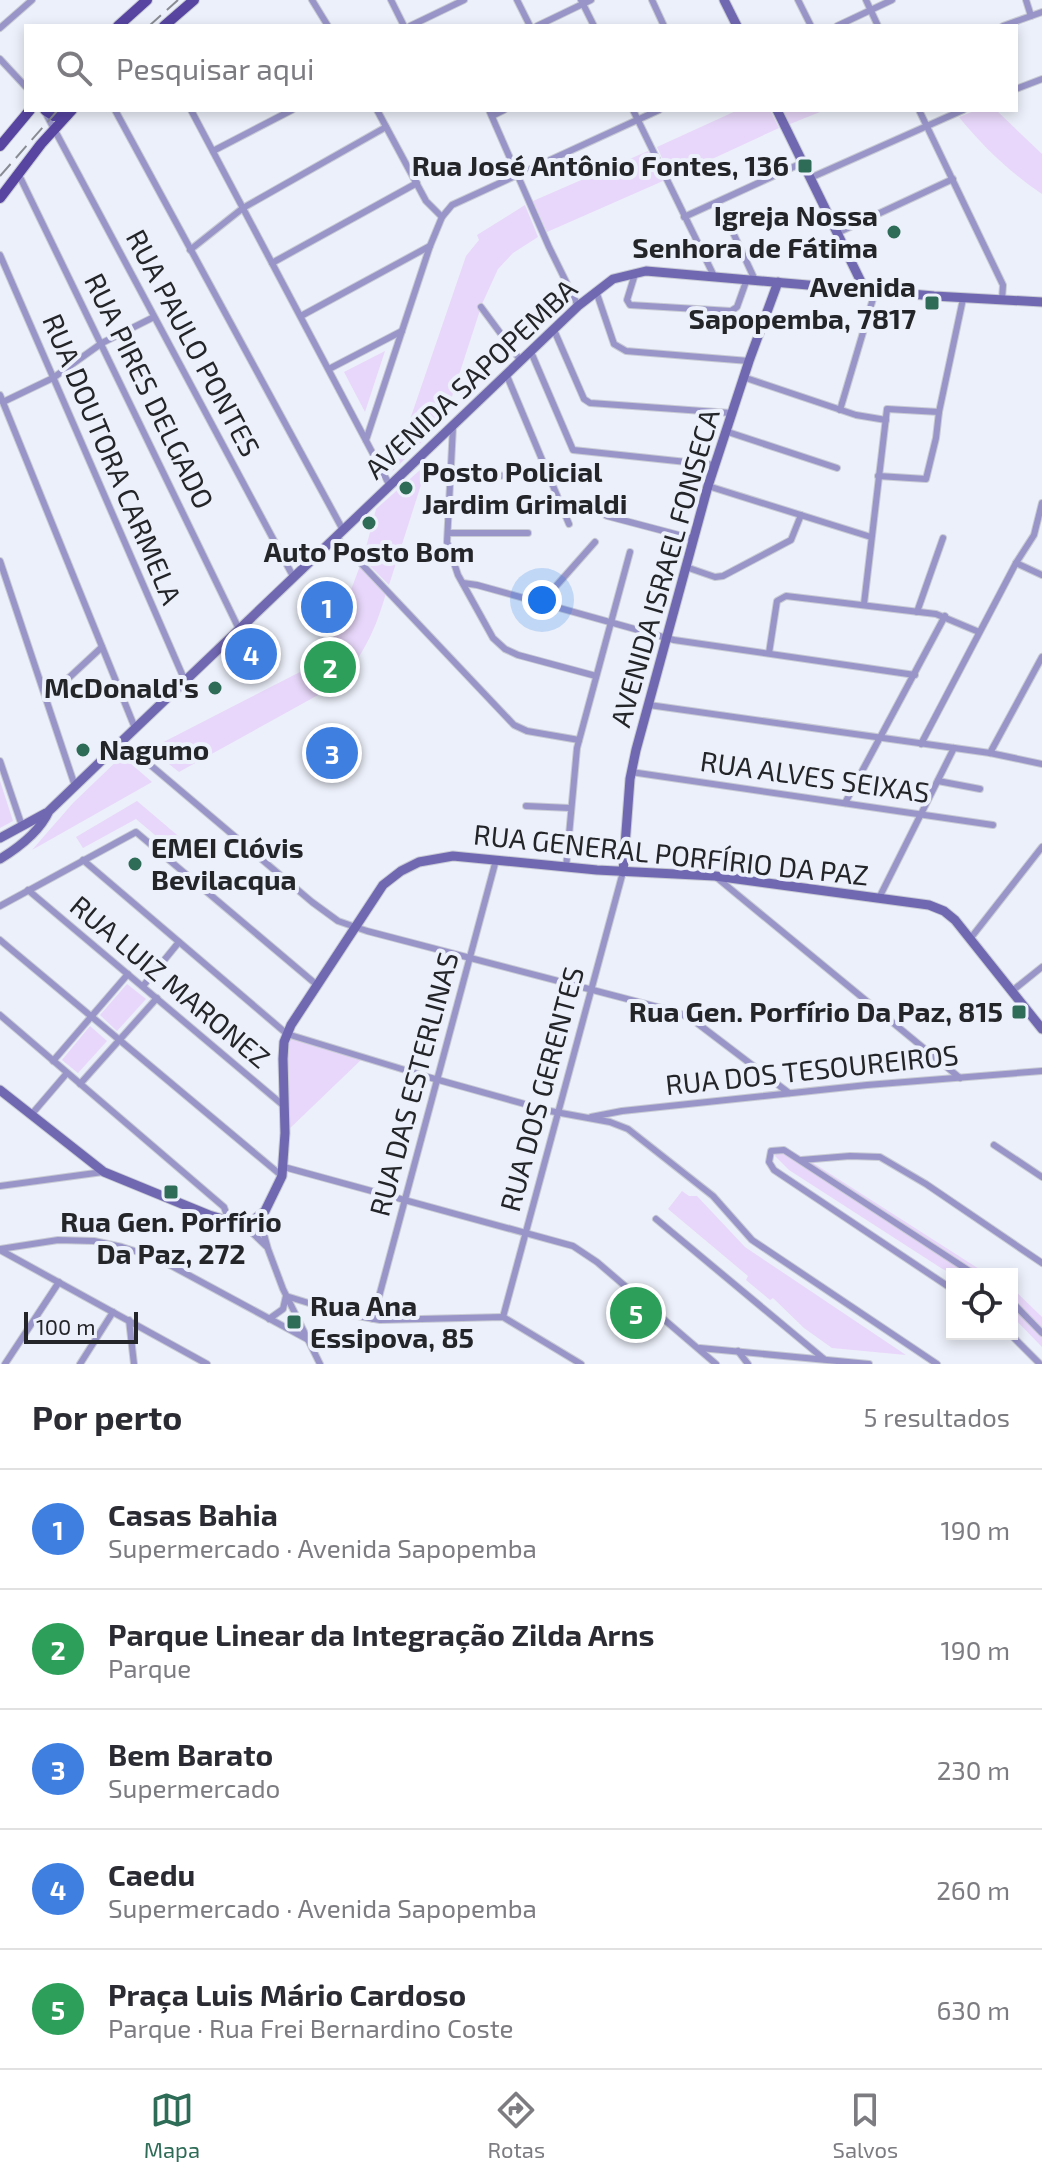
<!DOCTYPE html>
<html lang="pt">
<meta charset="utf-8">
<style>
:root{--surface:#fff;--page:#f2f2f3;--text:#2b2b33;--muted:#7c7c81;--line:#e1e1e2;--accent:#2f6c58}
body{margin:0;font-family:"Exo 2",sans-serif;background:var(--page);color:var(--text)}
.controls{position:absolute;right:24px;bottom:24px;display:grid;overflow:hidden;border-radius:0px;box-shadow:0 4px 12px #0003}
.controls button{width:72px;height:72px;display:grid;place-items:center;padding:0;border:0;border-bottom:2px solid var(--line);background:var(--surface);color:var(--text);font:40px sans-serif}
.scale{position:absolute;left:24px;bottom:20px;width:114px;box-sizing:border-box;padding-left:8px;border:4px solid #232528;border-top:0;font-size:22px;line-height:28px;white-space:nowrap;color:#232528;-webkit-text-stroke:6px #ecf0fa;paint-order:stroke}
.you{position:absolute;left:542px;top:600px;width:28px;height:28px;margin:-20px;border:6px solid #fff;border-radius:50%;background:#1a73e8;box-shadow:0 0 0 12px #1a73e833}
.badge{display:grid;place-items:center;width:52px;height:52px;border-radius:50%;background:var(--accent);color:#fff;font-size:26px;font-weight:700}
.pin{position:absolute;translate:-50% -50%;border:4px solid #fff;box-shadow:0 2px 8px #0006}
.list{margin:0;padding:0;list-style:none}
h2{display:flex;justify-content:space-between;align-items:center;height:104px;margin:0;padding:0 32px;font-size:34px}
h2 small{font-size:26px;font-weight:400;color:var(--muted)}
.list li{display:grid;grid-template-columns:52px 1fr auto;gap:24px;align-items:center;box-sizing:border-box;height:120px;padding:0 32px;border-top:2px solid var(--line)}
.list b{display:block;font-size:30px;white-space:nowrap}
.list p{margin:0;font-size:26px;white-space:nowrap;color:var(--muted)}
.list em{font-size:26px;font-style:normal;color:var(--muted)}
.icon{flex:none;width:44px;height:44px;fill:none;stroke:currentColor;stroke-width:2;stroke-linecap:round;stroke-linejoin:round}
.map{position:relative;flex:none;width:1042px;height:1364px;overflow:hidden}
.search{position:absolute;background:var(--surface);box-shadow:0 4px 12px #0003;left:24px;right:24px;top:24px;height:88px;display:flex;align-items:center;gap:20px;box-sizing:border-box;padding:0 28px;border-radius:0px;color:var(--muted);font-size:30px}
.sheet{height:704px;background:var(--surface)}
nav{display:flex;justify-content:space-around;align-items:center;box-sizing:border-box;height:112px;border-top:2px solid var(--line);background:var(--surface);font-size:22px;color:var(--muted)}
nav a{display:grid;justify-items:center;gap:4px}
nav .on{color:var(--accent)}
.map>svg:first-child{display:block}
</style>
<div class="map">
<svg width="1042" height="1364" viewBox="0 0 1042 1364">
<rect width="100%" height="100%" fill="#ecf0fa"/>
<g fill="#e8d7fa">
<path d="M 738,110 L 770,110 L 779,128 L 671,178 L 657,147 Z"/>
<path d="M 783,110 L 825,110 L 790,124 Z"/>
<path d="M 977,110 L 996,110 L 1042,154 L 1042,194 C 1011,173 983,147 959,117 Z"/>
<path d="M 648,151 L 663,181 L 547,232 L 533,201 Z"/>
<path d="M 525,205 L 538,237 L 513,253 L 498,269 L 482,304 L 445,418 L 392,472 L 466,256 L 479,240 L 477,235 Z"/>
<path d="M 385,351 L 383,357 L 365,412 L 344,372 Z"/>
<path d="M 428,463 L 389,585 L 363,559 L 376,509 Z"/>
<path d="M 360,566 L 386,593 C 376,629 363,656 338,684 L 179,772 L 150,749 L 300,672 L 330,645 Z"/>
<path d="M 122,756 L 152,782 L 32,850 L 73,803 Z"/>
<path d="M 0,781 L 13,821 L 0,828 Z"/>
<path d="M 137,801 L 196,851 L 187,862 L 136,819 L 83,848 L 76,837 Z"/>
<path d="M 127,984 L 146,999 L 117,1031 L 100,1015 Z"/>
<path d="M 90,1026 L 107,1041 L 78,1073 L 62,1060 Z"/>
<path d="M 287,1034 L 363,1058 L 285,1133 Z"/>
<path d="M 783,1147 L 807,1159 L 987,1274 L 952,1274 L 941,1268 L 789,1170 L 775,1156 L 779,1149 Z"/>
<path d="M 682,1191 L 689,1196 L 697,1196 L 745,1247 L 906,1355 L 832,1348 L 804,1328 L 773,1298 L 770,1300 L 746,1280 L 748,1276 L 668,1209 Z"/>
<path d="M 1012,1288 L 1042,1317 L 1042,1347 L 1012,1316 Z"/>
<path d="M 621,1296 L 652,1321 L 645,1327 L 617,1301 Z"/>
</g>
<g fill="none" stroke-linecap="round" stroke-linejoin="round">
<g stroke="#c8cbd4" stroke-width="8">
<g id="street">
<path d="M 312,0 L 328,26"/>
<path d="M 391,0 L 404,26"/>
<path d="M 517,0 L 530,26"/>
<path d="M 581,0 L 594,26"/>
<path d="M 652,0 L 664,26"/>
<path d="M 798,0 L 811,26"/>
<path d="M 866,0 L 878,26"/>
<path d="M 1026,0 L 1031,16"/>
<path d="M 410,26 L 464,0"/>
<path d="M 537,26 L 591,0"/>
<path d="M 837,26 L 892,0"/>
<path d="M 1003,26 L 1042,12"/>
<path d="M 0,28 L 32,0"/>
<path d="M 0,59 L 26,87"/>
<path d="M 1016,89 L 1042,79"/>
<path d="M 115,110 L 343,530"/>
<path d="M 191,110 L 390,486"/>
<path d="M 377,110 L 426,201 L 442,217"/>
<path d="M 489,110 L 549,247 L 578,306"/>
<path d="M 633,110 L 714,276"/>
<path d="M 919,110 L 1003,285 L 1002,300"/>
<path d="M 45,112 L 294,578"/>
<path d="M 492,116 L 504,110"/>
<path d="M 213,151 L 292,110"/>
<path d="M 18,173 L 239,629"/>
<path d="M 810,178 L 963,110"/>
<path d="M 684,217 L 802,163"/>
<path d="M 729,224 L 755,280"/>
<path d="M 837,233 L 953,179"/>
<path d="M 190,250 L 243,208 L 386,127"/>
<path d="M 0,255 L 185,681"/>
<path d="M 272,263 L 417,183"/>
<path d="M 635,274 L 627,300 L 630,305 L 731,311 L 737,307 L 747,279"/>
<path d="M 596,291 L 614,344 L 626,351 L 749,361"/>
<path d="M 481,307 L 521,361"/>
<path d="M 301,316 L 430,246"/>
<path d="M 554,330 L 584,399 L 590,403 L 731,413"/>
<path d="M 531,352 L 573,450 L 715,465"/>
<path d="M 329,369 L 402,331"/>
<path d="M 507,376 L 569,524"/>
<path d="M 743,377 L 856,415 L 886,420"/>
<path d="M 0,395 L 135,728"/>
<path d="M 3,402 L 53,378 L 102,343 L 154,317"/>
<path d="M 840,410 L 875,292"/>
<path d="M 453,427 L 447,542 L 458,575 L 493,638 L 505,649 L 518,655 L 596,676"/>
<path d="M 725,431 L 837,468"/>
<path d="M 366,440 L 430,246 L 442,217 L 452,205 L 659,110"/>
<path d="M 878,476 L 926,479 L 936,438 L 939,412"/>
<path d="M 451,480 L 510,475"/>
<path d="M 708,486 L 871,537"/>
<path d="M 593,508 L 607,516 L 694,539"/>
<path d="M 448,533 L 528,533"/>
<path d="M 336,537 L 514,725 L 527,731 L 579,740"/>
<path d="M 0,561 L 75,786"/>
<path d="M 1016,563 L 1042,575"/>
<path d="M 686,567 L 715,577 L 723,576 L 791,540 L 801,515"/>
<path d="M 463,583 L 477,585 L 674,640 L 915,675"/>
<path d="M 541,603 L 595,542"/>
<path d="M 864,604 L 887,409 L 939,412 L 963,299"/>
<path d="M 917,612 L 943,538"/>
<path d="M 769,653 L 777,601 L 786,596 L 936,614 L 979,632"/>
<path d="M 46,699 L 102,647"/>
<path d="M 649,705 L 990,753 L 1042,764"/>
<path d="M 122,741 L 312,902 L 338,921 L 367,931 L 677,1012 L 693,1020 L 789,1093"/>
<path d="M 921,744 L 1016,563 L 1034,535 L 1042,503"/>
<path d="M 990,753 L 1042,657"/>
<path d="M 0,761 L 22,826"/>
<path d="M 631,772 L 993,825"/>
<path d="M 938,781 L 980,789"/>
<path d="M 845,803 L 945,616"/>
<path d="M 526,806 L 570,808"/>
<path d="M 83,860 L 287,1034 L 428,1077 L 550,1111 L 610,1122 L 628,1129 L 713,1196 L 752,1240 L 937,1364"/>
<path d="M 566,868 L 577,748 L 630,552"/>
<path d="M 716,877 L 960,1078"/>
<path d="M 28,890 L 284,1106"/>
<path d="M 879,898 L 954,748"/>
<path d="M 0,906 L 136,832 L 317,985"/>
<path d="M 970,939 L 1042,847"/>
<path d="M 0,940 L 282,1176"/>
<path d="M 143,986 L 179,942"/>
<path d="M 1012,991 L 1042,967"/>
<path d="M 0,1015 L 224,1207 L 229,1221"/>
<path d="M 53,1061 L 128,974"/>
<path d="M 80,1084 L 157,998"/>
<path d="M 31,1115 L 67,1073"/>
<path d="M 591,1117 L 622,1111 L 867,1085 L 1042,1071"/>
<path d="M 994,1145 L 1042,1177"/>
<path d="M 801,1160 L 850,1156 L 880,1157 L 926,1184 L 1042,1263"/>
<path d="M 284,1167 L 573,1246 L 597,1262 L 716,1364"/>
<path d="M 0,1186 L 103,1172"/>
<path d="M 259,1216 L 268,1249 L 283,1289 L 320,1364"/>
<path d="M 656,1219 L 824,1359"/>
<path d="M 242,1223 L 266,1246"/>
<path d="M 0,1249 L 58,1240 L 94,1241 L 122,1247 L 157,1258 L 307,1339"/>
<path d="M 0,1250 L 207,1364"/>
<path d="M 952,1289 L 774,1170 L 769,1162 L 771,1151 L 784,1150 L 974,1274"/>
<path d="M 1012,1302 L 1042,1333"/>
<path d="M 503,1317 L 623,872"/>
<path d="M 269,1319 L 283,1309 L 286,1296 L 341,1313 L 380,1320 L 503,1317 L 581,1364"/>
<path d="M 373,1319 L 496,860"/>
<path d="M 129,1320 L 134,1364"/>
<path d="M 1010,1334 L 1040,1364"/>
<path d="M 700,1348 L 869,1364"/>
<path d="M 738,1351 L 748,1364"/>
<path d="M 5,1364 L 59,1282"/>
<path d="M 80,1364 L 113,1312"/>
</g>
</g>
<g stroke="#c8cbd4" stroke-width="11">
<g id="secondary">
<path d="M 724,0 L 737,26"/>
<path d="M 777,110 L 865,290"/>
<path d="M 0,838 L 46,813"/>
<path d="M 0,859 C 18,848 40,831 49,811 L 100,762 L 578,306 L 613,279 L 646,271 L 934,296 L 1042,302"/>
<path d="M 623,872 L 630,779 L 636,750 L 708,486 L 749,361 L 778,282"/>
<path d="M 0,1090 L 104,1172 L 209,1215 L 229,1221 L 252,1221 L 265,1211 L 282,1176 L 285,1133 L 283,1059 L 284,1042 L 291,1025 L 383,885 L 401,871 L 419,862 L 453,856 L 597,870 L 715,876 L 929,905 L 944,911 L 955,920 L 1042,1029"/>
</g>
</g>
<g stroke="#c8cbd4" stroke-width="12">
<g id="primary">
<path d="M 118,26 L 147,0"/>
<path d="M 164,26 L 194,0"/>
<path d="M 45,110 L 54,116 L 67,115"/>
<path d="M 0,146 L 30,110"/>
<path d="M 0,198 L 41,144 L 72,110"/>
</g>
</g>
<use href="#street" stroke="#9995c9" stroke-width="6"/>
<use href="#secondary" stroke="#7168b2" stroke-width="9"/>
<use href="#primary" stroke="#5745a1" stroke-width="10"/>
<g stroke="#898c93" stroke-width="2" stroke-dasharray="16 8" stroke-linecap="butt">
<path d="M 149,26 L 178,0"/>
<path d="M 0,176 L 58,110"/>
</g>
</g>
<g fill="#2f6c58" stroke="#ecf0fa" stroke-width="3">
<rect x="797" y="158" width="16" height="16" rx="4"/>
<circle cx="894" cy="232" r="8"/>
<rect x="924" y="295" width="16" height="16" rx="4"/>
<circle cx="406" cy="488" r="8"/>
<circle cx="369" cy="523" r="8"/>
<circle cx="215" cy="688" r="8"/>
<circle cx="83" cy="750" r="8"/>
<circle cx="135" cy="864" r="8"/>
<rect x="1011" y="1004" width="16" height="16" rx="4"/>
<rect x="163" y="1184" width="16" height="16" rx="4"/>
<rect x="286" y="1314" width="16" height="16" rx="4"/>
</g>
<g text-anchor="middle" stroke-width="8" stroke-linejoin="round" paint-order="stroke">
<g font-size="28" font-weight="bold" fill="#232528" stroke="#ecf0fa" text-anchor="end">
<text x="789" y="176">Rua José Antônio Fontes, 136</text>
<text x="878" y="226">Igreja Nossa<tspan x="878" dy="32">Senhora de Fátima</tspan></text>
<text x="916" y="297">Avenida<tspan x="916" dy="32">Sapopemba, 7817</tspan></text>
<text x="422" y="482" text-anchor="start">Posto Policial<tspan x="422" dy="32">Jardim Grimaldi</tspan></text>
<text x="369" y="562" text-anchor="middle">Auto Posto Bom</text>
<text x="199" y="698">McDonald's</text>
<text x="99" y="760" text-anchor="start">Nagumo</text>
<text x="151" y="858" text-anchor="start">EMEI Clóvis<tspan x="151" dy="32">Bevilacqua</tspan></text>
<text x="1003" y="1022">Rua Gen. Porfírio Da Paz, 815</text>
<text x="171" y="1232" text-anchor="middle">Rua Gen. Porfírio<tspan x="171" dy="32">Da Paz, 272</tspan></text>
<text x="310" y="1316" text-anchor="start">Rua Ana<tspan x="310" dy="32">Essipova, 85</tspan></text>
</g>
<g font-size="28" fill="#232528" stroke="#ecf0fa">
<text transform="translate(193 343) rotate(62)" y="10">RUA PAULO PONTES</text>
<text transform="translate(471 379) rotate(-43)" y="10">AVENIDA SAPOPEMBA</text>
<text transform="translate(149 391) rotate(64)" y="10">RUA PIRES DELGADO</text>
<text transform="translate(112 459) rotate(67)" y="10">RUA DOUTORA CARMELA</text>
<text transform="translate(665 568) rotate(-74)" y="10">AVENIDA ISRAEL FONSECA</text>
<text transform="translate(815 777) rotate(8)" y="10">RUA ALVES SEIXAS</text>
<text transform="translate(671 855) rotate(6)" y="10">RUA GENERAL PORFÍRIO DA PAZ</text>
<text transform="translate(170 982) rotate(40)" y="10">RUA LUIZ MARONEZ</text>
<text transform="translate(812 1070) rotate(-6)" y="10">RUA DOS TESOUREIROS</text>
<text transform="translate(414 1084) rotate(-75)" y="10">RUA DAS ESTERLINAS</text>
<text transform="translate(542 1089) rotate(-75)" y="10">RUA DOS GERENTES</text>
</g>
</g>
</svg>
<div class="controls">
<button><svg class="icon" aria-label="locate" viewBox="0 0 24 24"><circle cx="12" cy="12" r="6"/><path d="M12 2v4M12 18v4M2 12h4M18 12h4"/></svg></button>
</div>
<div class="scale">100 m</div>
<div class="you"></div>
<div class="pin badge" style="left:327px;top:607px;background:#3f7fe0">1</div>
<div class="pin badge" style="left:330px;top:667px;background:#2e9e5b">2</div>
<div class="pin badge" style="left:332px;top:753px;background:#3f7fe0">3</div>
<div class="pin badge" style="left:251px;top:654px;background:#3f7fe0">4</div>
<div class="pin badge" style="left:636px;top:1313px;background:#2e9e5b">5</div>
<div class="search"><svg class="icon" aria-label="search" viewBox="0 0 24 24"><circle cx="10" cy="10" r="6"/><path d="M15 15l6 6"/></svg>Pesquisar aqui</div>
</div>
<section class="sheet">
<h2>Por perto<small>5 resultados</small></h2>
<ul class="list">
<li><span class="badge" style="background:#3f7fe0">1</span><div><b>Casas Bahia</b><p>Supermercado · Avenida Sapopemba</p></div><em>190 m</em></li>
<li><span class="badge" style="background:#2e9e5b">2</span><div><b>Parque Linear da Integração Zilda Arns</b><p>Parque</p></div><em>190 m</em></li>
<li><span class="badge" style="background:#3f7fe0">3</span><div><b>Bem Barato</b><p>Supermercado</p></div><em>230 m</em></li>
<li><span class="badge" style="background:#3f7fe0">4</span><div><b>Caedu</b><p>Supermercado · Avenida Sapopemba</p></div><em>260 m</em></li>
<li><span class="badge" style="background:#2e9e5b">5</span><div><b>Praça Luis Mário Cardoso</b><p>Parque · Rua Frei Bernardino Coste</p></div><em>630 m</em></li>
</ul>
</section>
<nav>
<a class="on"><svg class="icon" aria-label="map" viewBox="0 0 24 24"><path d="M3 6l6-2 6 2 6-2v14l-6 2-6-2-6 2zM9 4v14M15 6v14"/></svg>Mapa</a>
<a><svg class="icon" aria-label="directions" viewBox="0 0 24 24"><path d="M12 3l9 9-9 9-9-9zM9 14v-3h6M13 9l2 2-2 2"/></svg>Rotas</a>
<a><svg class="icon" aria-label="saved" viewBox="0 0 24 24"><path d="M7 4h10v16l-5-4-5 4z"/></svg>Salvos</a>
</nav>
